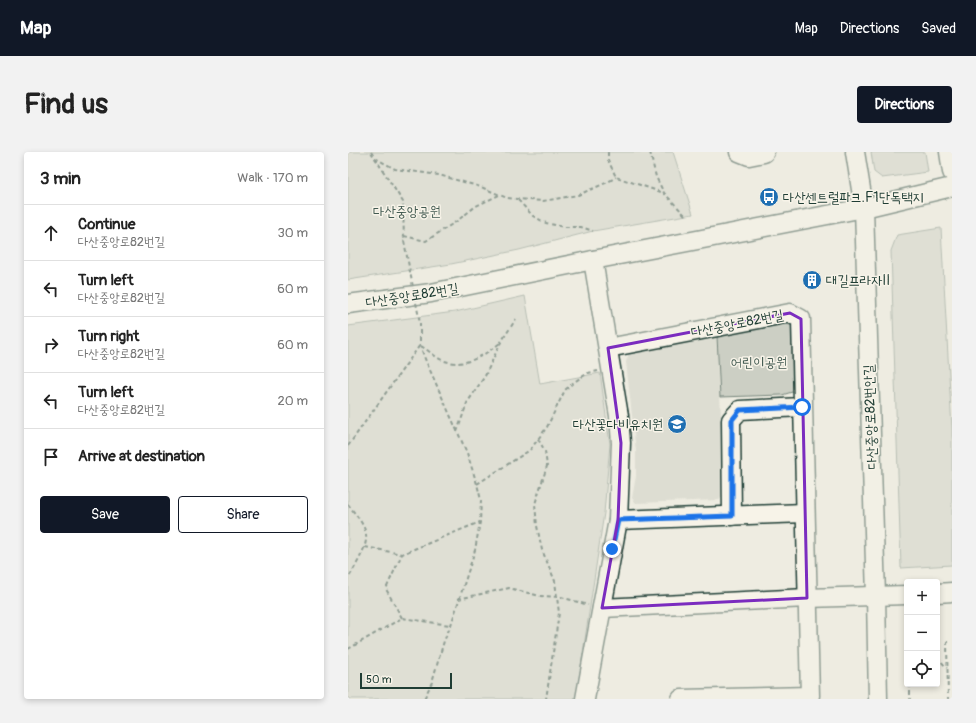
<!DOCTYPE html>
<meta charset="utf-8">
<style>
:root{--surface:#fff;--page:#f2f2f2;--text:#222;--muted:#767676;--line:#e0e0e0;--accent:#111827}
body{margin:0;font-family:Pangolin,"Poor Story",sans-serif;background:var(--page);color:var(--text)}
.controls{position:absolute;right:12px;bottom:12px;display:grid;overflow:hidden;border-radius:4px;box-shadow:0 2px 6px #0003}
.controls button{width:36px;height:36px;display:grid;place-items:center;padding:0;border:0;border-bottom:1px solid var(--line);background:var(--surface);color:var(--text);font:20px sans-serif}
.scale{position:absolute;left:12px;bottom:10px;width:92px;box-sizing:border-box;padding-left:4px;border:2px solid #1f3d34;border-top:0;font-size:11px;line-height:14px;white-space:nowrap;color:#1f3d34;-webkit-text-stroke:3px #f7f3e8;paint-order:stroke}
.stop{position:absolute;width:12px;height:12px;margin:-9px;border:3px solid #1a73e8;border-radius:50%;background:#fff}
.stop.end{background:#1a73e8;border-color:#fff;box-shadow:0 1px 4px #0008}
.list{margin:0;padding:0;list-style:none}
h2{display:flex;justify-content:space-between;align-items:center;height:52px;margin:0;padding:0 16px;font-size:17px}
h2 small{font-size:13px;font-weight:400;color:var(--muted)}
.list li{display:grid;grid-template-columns:26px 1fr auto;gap:12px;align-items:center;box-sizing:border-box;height:56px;padding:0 16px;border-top:1px solid var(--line)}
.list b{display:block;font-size:15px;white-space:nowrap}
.list p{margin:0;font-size:13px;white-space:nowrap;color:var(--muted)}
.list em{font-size:13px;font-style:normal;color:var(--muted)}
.actions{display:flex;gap:8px;padding:12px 16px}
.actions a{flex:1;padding:9px 0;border:1px solid var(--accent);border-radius:4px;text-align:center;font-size:14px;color:var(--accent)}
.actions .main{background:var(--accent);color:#fff}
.icon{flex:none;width:22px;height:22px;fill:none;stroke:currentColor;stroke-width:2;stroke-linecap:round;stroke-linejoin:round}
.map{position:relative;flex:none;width:604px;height:547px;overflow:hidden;border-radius:4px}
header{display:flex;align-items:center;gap:24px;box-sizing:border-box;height:56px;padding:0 20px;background:var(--accent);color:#fff}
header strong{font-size:19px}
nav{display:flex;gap:22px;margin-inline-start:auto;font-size:14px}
.intro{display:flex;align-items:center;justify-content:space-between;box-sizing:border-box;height:96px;padding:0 24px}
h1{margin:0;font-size:28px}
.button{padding:10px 18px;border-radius:4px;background:var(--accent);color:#fff;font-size:14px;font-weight:700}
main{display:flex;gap:24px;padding:0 24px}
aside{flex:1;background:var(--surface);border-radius:4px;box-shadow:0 2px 6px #0003}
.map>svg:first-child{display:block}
</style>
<header>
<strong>Map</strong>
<nav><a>Map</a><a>Directions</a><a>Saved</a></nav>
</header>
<div class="intro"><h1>Find us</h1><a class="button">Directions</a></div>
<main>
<aside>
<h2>3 min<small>Walk · 170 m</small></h2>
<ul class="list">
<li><svg class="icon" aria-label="ahead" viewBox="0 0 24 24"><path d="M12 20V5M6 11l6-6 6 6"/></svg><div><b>Continue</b><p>다산중앙로82번길</p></div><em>30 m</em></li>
<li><svg class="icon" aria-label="left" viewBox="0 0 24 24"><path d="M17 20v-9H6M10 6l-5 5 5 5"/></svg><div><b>Turn left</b><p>다산중앙로82번길</p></div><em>60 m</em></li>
<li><svg class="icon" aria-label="right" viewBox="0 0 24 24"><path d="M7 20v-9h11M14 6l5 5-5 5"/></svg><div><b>Turn right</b><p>다산중앙로82번길</p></div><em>60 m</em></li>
<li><svg class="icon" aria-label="left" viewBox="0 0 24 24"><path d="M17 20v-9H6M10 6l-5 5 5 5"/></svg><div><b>Turn left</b><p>다산중앙로82번길</p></div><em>20 m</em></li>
<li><svg class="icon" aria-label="arrive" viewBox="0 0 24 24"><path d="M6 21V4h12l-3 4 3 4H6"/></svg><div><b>Arrive at destination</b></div></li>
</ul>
<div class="actions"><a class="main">Save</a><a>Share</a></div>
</aside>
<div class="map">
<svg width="604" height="547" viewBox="0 0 604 547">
<rect width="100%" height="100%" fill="#eeece1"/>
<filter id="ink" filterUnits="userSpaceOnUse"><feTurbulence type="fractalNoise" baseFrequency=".025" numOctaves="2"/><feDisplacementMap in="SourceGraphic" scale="8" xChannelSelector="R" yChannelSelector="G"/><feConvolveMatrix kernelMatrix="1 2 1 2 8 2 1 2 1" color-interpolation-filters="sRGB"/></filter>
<g filter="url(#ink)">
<path fill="#ddddd2" d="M 369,184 L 377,342 L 371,348 L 288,351 L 284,346 L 288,324 L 288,299 L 278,210 L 281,201 Z"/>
<g fill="#cccfc4" stroke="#76867c">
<path d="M 0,0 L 325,0 L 345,62 L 245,79 L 171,98 L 103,112 L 0,128 Z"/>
<path d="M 523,0 L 577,0 L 580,20 L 534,26 L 526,20 Z"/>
<path d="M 593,76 L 604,278 L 604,413 L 553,416 L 543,99 L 549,83 Z"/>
<path d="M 177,144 L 192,232 L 252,221 L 262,292 L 256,361 L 228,547 L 0,547 L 0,174 L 107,160 Z"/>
<path d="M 436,172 L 443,173 L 446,178 L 449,235 L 444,240 L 434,243 L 372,245 L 369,184 Z"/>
</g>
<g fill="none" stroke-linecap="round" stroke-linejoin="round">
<g stroke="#1f3d34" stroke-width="21">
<g id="minor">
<path d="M 391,0 L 401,4 L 416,1 L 417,0"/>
<path d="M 507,0 L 516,56 L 528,444 L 530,547"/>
<path d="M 601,0 L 604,20"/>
<path d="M 0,152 L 83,141 L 245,108 L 516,56 L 604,35"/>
<path d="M 260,196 L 442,161 L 453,167 L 462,544 L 333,547"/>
<path d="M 384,364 L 383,268 L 392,258 L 454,255"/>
<path d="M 270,368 L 457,361"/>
<path d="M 589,441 L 604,440"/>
<path d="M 254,456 L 459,446 L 559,443"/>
<path d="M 237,547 L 270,368 L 273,291 L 271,264 L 245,108"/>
</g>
</g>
<g stroke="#1f3d34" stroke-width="2" stroke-dasharray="4 3" stroke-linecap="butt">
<path d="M 23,0 L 55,50 L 56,89"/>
<path d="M 260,0 L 260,8 L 268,25 L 316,41"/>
<path d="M 302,0 L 308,25 L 316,41 L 338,64"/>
<path d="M 27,6 L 47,17 L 91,23 L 133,35 L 159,46 L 169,47 L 195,49 L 230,43 L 260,30 L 268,25"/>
<path d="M 170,48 L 185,64 L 198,71 L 216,75 L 233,75 L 245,79"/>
<path d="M 56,84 L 78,89 L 109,69 L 128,54 L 151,43"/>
<path d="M 72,171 L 72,193 L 77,207 L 119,301 L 129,332 L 133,348 L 132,370 L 127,398 L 103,473 L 96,489 L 84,530 L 76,547"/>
<path d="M 73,194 C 80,198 87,205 94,208 C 116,217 135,204 152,191"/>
<path d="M 109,280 L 119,251 L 137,224 L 153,190 L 168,167"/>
<path d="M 190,287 L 197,299 L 199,314 L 187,352 L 189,374 L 194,398 L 207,429 L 211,461 L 198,547"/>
<path d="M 0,294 L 72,193"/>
<path d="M 129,332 L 182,298 L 199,275 L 217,238 L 226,230 L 240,221 L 250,219"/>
<path d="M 0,352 C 6,361 17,372 18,383 C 20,395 6,416 0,427"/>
<path d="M 17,395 L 54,402"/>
<path d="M 110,447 L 161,436 L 192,444 L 213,445 L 240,453"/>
<path d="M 54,466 L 38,437 L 54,402 L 132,370"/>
<path d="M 599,489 L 600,547"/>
<path d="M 0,497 L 54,466 L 102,473"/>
<path d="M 589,505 L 599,516"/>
<path d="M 562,532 L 562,547"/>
</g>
<use href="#minor" stroke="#f7f3e8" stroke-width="18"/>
<path stroke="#1f3d34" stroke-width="2" stroke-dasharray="4 3" stroke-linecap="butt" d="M 56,89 L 72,171"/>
</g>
</g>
<g fill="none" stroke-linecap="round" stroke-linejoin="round" filter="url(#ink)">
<path stroke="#1a73e8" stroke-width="5" d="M 264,397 L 270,368 L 384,364 L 384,268 L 392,258 L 454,255"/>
</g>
<path d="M0 0H604V547H0ZM 442,161 L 453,167 L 459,446 L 254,456 L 270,368 L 273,291 L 260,196 Z" fill="#eeece1" fill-opacity=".55" fill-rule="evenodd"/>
<path fill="none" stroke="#7b2cbf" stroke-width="3" stroke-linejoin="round" d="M 442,161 L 453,167 L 459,446 L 254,456 L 270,368 L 273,291 L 260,196 Z"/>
<defs>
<g id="bus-disc" transform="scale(1)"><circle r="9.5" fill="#1f6fb2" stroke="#f7f3e8"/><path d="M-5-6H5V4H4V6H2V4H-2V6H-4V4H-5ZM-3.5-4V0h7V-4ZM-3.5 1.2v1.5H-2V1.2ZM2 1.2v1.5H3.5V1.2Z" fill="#fff"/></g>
<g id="building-disc" transform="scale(1)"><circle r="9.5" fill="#1f6fb2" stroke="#f7f3e8"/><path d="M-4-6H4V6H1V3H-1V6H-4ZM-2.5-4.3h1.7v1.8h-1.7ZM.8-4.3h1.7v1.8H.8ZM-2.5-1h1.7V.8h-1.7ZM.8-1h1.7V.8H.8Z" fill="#fff"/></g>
<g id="school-disc" transform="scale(1)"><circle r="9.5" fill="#1f6fb2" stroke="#f7f3e8"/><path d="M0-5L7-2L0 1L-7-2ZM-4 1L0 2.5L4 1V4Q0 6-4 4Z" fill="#fff"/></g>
</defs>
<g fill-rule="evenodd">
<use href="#bus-disc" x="421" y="45"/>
<use href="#building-disc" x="464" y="128"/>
<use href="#school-disc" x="329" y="272"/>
</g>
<g text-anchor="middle" stroke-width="3" stroke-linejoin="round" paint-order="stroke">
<g font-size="14" fill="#1f3d34" stroke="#f7f3e8" text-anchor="start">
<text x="435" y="50">다산센트럴파크.F1단독택지</text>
<text x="478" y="133">대길프라자II</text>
<text x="315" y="277" text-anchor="end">다산꽃다비유치원</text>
</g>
<g font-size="14" fill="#425a51" stroke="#f7f3e8">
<text x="59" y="64">다산중앙공원</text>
<text x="411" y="215">어린이공원</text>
</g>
<g font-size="14" fill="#1f3d34" stroke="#f7f3e8">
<text transform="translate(64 143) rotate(-9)" y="5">다산중앙로82번길</text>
<text transform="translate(389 171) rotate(-11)" y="5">다산중앙로82번길</text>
<text transform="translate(522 265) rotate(-92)" y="5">다산중앙로82번안길</text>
</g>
</g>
</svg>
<div class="controls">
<button>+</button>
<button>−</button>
<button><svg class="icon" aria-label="locate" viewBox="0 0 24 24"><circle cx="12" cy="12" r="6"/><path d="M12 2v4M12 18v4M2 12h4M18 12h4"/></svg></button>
</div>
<div class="scale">50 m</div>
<div class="stop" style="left:454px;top:255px"></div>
<div class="stop end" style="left:264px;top:397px"></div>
</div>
</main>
